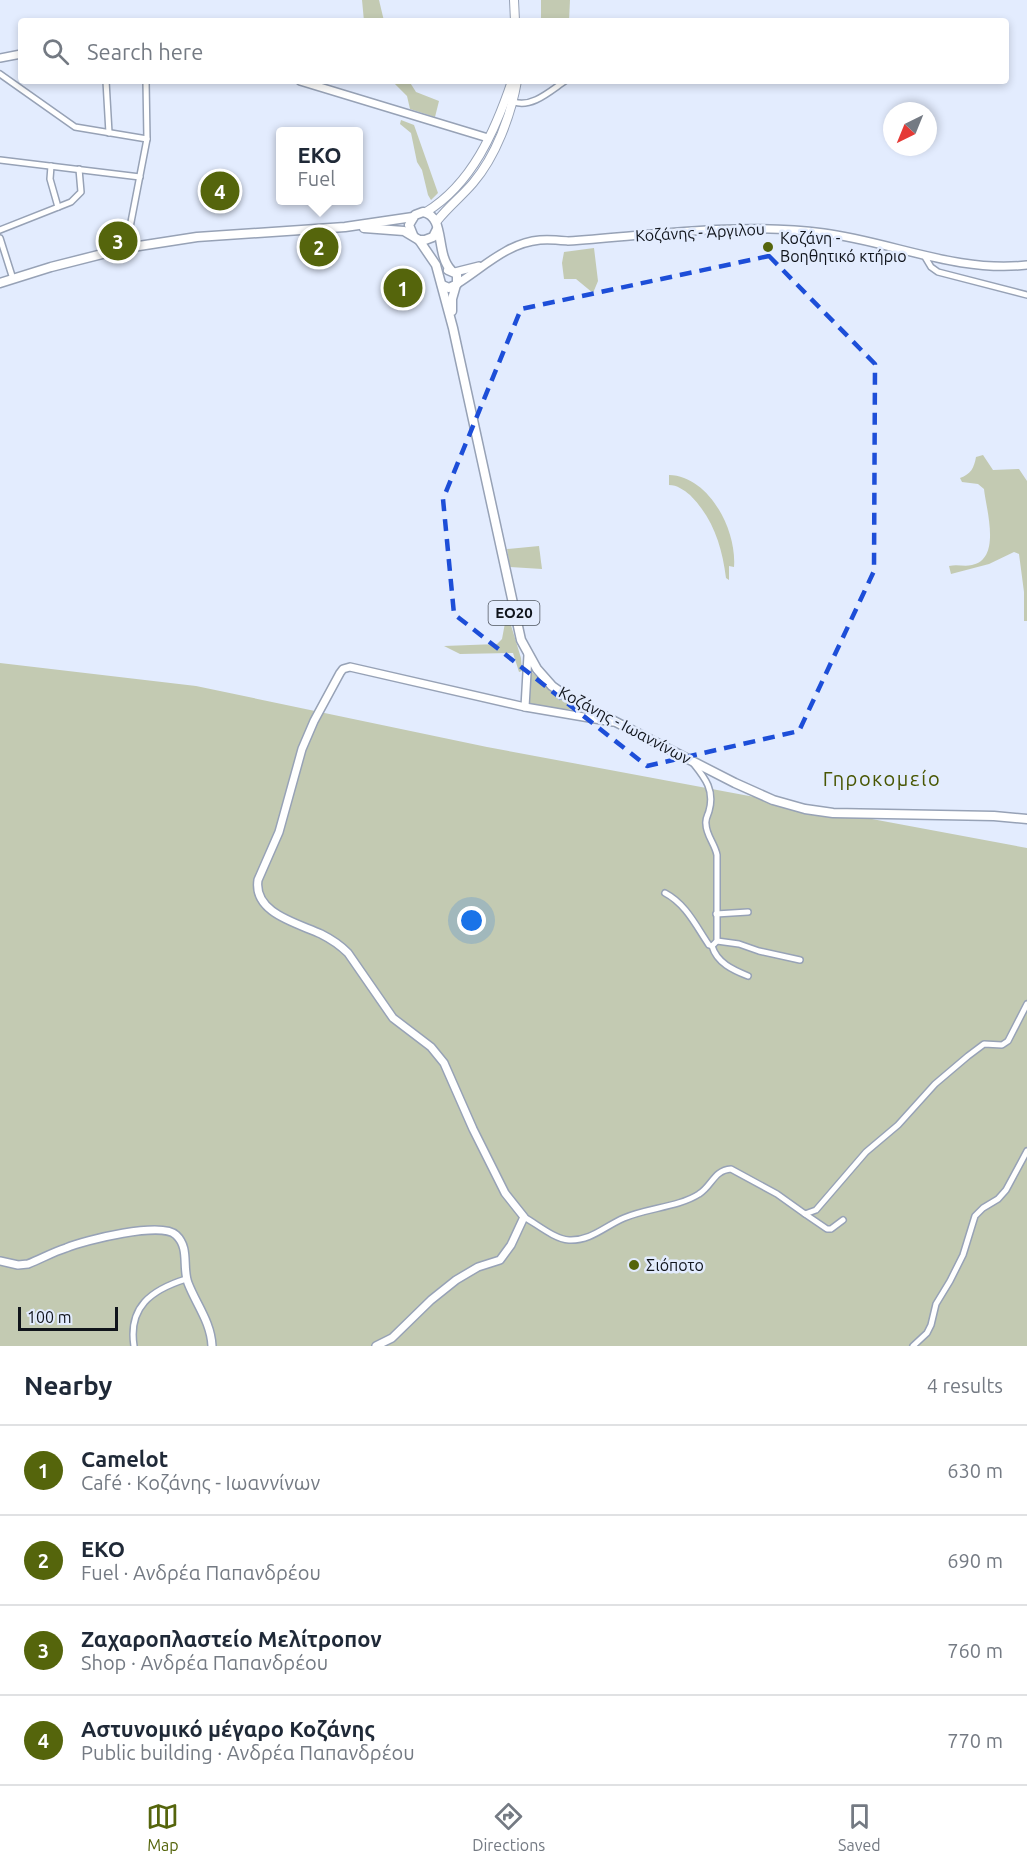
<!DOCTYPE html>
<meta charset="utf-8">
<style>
:root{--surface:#fff;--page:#f6f6f7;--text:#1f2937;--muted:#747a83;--line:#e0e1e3;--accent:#55650c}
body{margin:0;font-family:Ubuntu,sans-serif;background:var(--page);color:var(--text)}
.compass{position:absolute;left:883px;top:102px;width:54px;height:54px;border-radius:50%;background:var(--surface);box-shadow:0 3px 9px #0003;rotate:223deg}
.scale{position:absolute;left:18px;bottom:15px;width:100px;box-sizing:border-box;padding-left:6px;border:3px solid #10141b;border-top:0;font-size:16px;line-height:21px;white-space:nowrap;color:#10141b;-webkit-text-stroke:4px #e3ecfe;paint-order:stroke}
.you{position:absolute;left:472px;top:921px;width:21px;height:21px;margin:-15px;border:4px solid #fff;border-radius:50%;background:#1a73e8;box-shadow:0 0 0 9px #1a73e833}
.badge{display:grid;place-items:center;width:39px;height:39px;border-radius:50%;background:var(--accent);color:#fff;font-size:20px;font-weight:700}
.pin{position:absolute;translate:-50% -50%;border:3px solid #fff;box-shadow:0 2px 6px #0006}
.popup{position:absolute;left:276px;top:127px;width:87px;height:78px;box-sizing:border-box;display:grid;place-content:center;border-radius:6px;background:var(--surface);filter:drop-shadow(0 2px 4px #0005);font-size:20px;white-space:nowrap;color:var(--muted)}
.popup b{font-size:22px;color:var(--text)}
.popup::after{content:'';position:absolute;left:50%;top:100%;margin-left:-12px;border:12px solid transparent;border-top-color:var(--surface)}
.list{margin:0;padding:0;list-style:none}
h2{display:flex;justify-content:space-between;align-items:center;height:78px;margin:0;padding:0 24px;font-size:26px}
h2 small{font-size:20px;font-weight:400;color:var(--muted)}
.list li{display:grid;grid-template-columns:39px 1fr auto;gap:18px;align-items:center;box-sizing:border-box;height:90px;padding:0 24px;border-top:2px solid var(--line)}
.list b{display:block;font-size:22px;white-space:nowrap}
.list p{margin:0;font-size:20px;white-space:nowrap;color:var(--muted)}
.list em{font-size:20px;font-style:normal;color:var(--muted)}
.icon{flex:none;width:33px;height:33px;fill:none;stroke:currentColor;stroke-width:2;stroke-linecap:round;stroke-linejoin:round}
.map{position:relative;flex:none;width:1027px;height:1346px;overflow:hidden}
.search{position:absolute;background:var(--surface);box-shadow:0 3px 9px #0003;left:18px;right:18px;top:18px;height:66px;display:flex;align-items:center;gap:15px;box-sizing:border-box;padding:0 21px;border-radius:6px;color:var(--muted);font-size:22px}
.sheet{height:438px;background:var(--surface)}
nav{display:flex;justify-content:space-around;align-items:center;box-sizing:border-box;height:84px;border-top:2px solid var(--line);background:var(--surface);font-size:16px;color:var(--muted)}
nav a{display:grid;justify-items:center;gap:3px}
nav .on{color:var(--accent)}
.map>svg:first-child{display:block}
</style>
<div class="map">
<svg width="1027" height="1346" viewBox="0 0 1027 1346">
<rect width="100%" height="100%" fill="#e3ecfe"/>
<g fill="#c3cab2">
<path d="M 362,0 L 379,0 L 384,21 L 364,21 Z"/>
<path d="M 541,0 L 570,0 L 569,21 L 541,21 Z"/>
<path d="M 392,81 L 409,81 L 416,92 L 439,101 L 435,117 L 410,109 L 407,96 Z"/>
<path d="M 401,120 L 414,125 L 438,193 L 431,200 L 428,195 L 422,170 L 417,162 L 411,133 L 400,124 Z"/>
<path d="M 594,248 L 598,281 L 593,293 L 576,279 L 564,279 L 562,263 L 564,252 Z"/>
<path d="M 983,455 L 993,470 L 1019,469 L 1027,481 L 1027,621 L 1024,621 L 1024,592 L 1019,554 L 1014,552 L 989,564 L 951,574 L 949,566 C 958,564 964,567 972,565 C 1002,559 986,509 984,489 L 978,484 L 962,482 L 960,478 C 971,474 974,468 976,457 Z"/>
<path d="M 669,475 C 709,476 737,530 734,567 L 729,566 L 729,580 L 726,578 C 722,546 713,518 690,495 C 684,490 677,485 669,485 Z"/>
<path d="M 539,546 L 542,569 L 510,567 L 507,549 Z"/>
<path d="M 510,622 L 521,658 L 522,671 L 519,672 L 513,653 L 460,654 L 444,646 L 497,644 L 502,639 L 505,623 Z"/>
<path d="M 0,663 L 196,686 L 487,747 L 1027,848 L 1027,1346 L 0,1346 Z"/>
<path d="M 531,671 L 553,694 L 577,708 L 554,711 L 529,705 Z"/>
</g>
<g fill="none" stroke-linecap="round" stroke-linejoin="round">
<g stroke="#97a2b6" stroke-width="8">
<g id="minor">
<path d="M 0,74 L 75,127 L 147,139"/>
<path d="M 106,81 L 109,133"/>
<path d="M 514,102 C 532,108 550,91 565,81"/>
<path d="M 0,160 L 140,177"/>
<path d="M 51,166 L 50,179 L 58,207"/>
<path d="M 0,230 L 71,202 L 81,192 L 79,169"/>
<path d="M 0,238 L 13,279"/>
<path d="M 126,248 L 147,139 L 146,81"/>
<path d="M 925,257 L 931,267 L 938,272 L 1027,295"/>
<path d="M 693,763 C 705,778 715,790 709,811 C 708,815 705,819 706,824 C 706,835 715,844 717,855 L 717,941 L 712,946"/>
<path d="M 665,893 C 686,904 696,926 709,945 L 712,946 C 717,963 733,970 748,976"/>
<path d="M 716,914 L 748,912"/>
<path d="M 717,941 L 739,944 L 759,951 L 800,960"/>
<path d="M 805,1214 L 827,1229 L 831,1229 L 843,1220"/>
<path d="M 524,1217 C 537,1224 554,1239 569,1240 C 591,1241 605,1226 624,1218 C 647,1208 679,1207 699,1194 C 712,1186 714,1170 731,1169 L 777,1194 L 805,1214 L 816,1210 L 866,1152 L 898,1125 L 935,1084 L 968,1056 L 984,1044 L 1002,1045 L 1008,1041 L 1027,1004"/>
<path d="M 134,1346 C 128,1307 151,1290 186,1279"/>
<path d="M 913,1346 L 927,1333 L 931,1325 L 936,1304 L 950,1281 L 963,1255 L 975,1216 L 983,1208 L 998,1199 L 1006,1190 L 1027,1151"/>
</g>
</g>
<g stroke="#97a2b6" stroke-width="10">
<g id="tertiary">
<path d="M 0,58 L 21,54"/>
<path d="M 300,81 L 488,138"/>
<path d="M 455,272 L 479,266"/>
<path d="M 457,284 C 484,267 507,243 540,240 C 549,239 558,240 568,241 C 654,235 738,222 824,233 C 892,242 957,273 1027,265"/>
<path d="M 525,707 L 528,655"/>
<path d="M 0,1261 L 18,1265 L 28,1264 C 41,1259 53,1252 66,1248 C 85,1240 162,1221 176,1235 C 190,1248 182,1267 188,1283 C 196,1304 211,1322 212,1346"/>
<path d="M 376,1346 L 392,1338 L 431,1300 L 456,1280 L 478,1267 L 500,1260 L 511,1245 L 524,1217 L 505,1193 L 473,1129 L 444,1063 L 431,1047 L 393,1018 L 348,953 C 340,945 331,939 321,934 C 297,923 253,913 258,880 L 279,832 L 302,749 L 314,721 L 340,673 L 343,669 L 350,667 L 525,707 L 613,722"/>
</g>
</g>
<g stroke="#97a2b6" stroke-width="10">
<g id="secondary">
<path d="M 514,0 L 515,21"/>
<path d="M 426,212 C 472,184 495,131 512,81"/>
<path d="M 437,221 C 448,207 461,197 473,183 C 496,156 511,115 517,81"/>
</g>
</g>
<g stroke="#97a2b6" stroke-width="11">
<g id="primary">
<path d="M 364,228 L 404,231 L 419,240 L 425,240 L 433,237 L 437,229"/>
<path d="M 413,235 L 409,225 L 415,215 L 423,212 C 446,216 435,254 451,270"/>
<path d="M 419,240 L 436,265 L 453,328 L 521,640 L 537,669 L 552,686 L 569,698 L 735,783 L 773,800 L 805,809 L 833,813 L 994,816 L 1027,819"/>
<path d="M 0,283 L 51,267 L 126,248 L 197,237 L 345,227 L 413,217"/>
<path d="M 442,285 L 449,288 L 457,284 L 457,274 L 448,270"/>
<path d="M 452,311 L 452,299 L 456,285"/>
</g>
</g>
<use href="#minor" stroke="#fff" stroke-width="5"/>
<use href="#tertiary" stroke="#fff" stroke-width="7"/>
<use href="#secondary" stroke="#fff" stroke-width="8"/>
<use href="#primary" stroke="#fff" stroke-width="8"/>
</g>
<path fill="none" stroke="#1d4ed8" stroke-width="4.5" stroke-dasharray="12 8" stroke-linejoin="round" d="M 769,256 L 875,364 L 874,571 L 799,731 L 647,766 L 454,614 L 443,499 L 521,309 Z"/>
<g fill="#55650c" stroke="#e3ecfe" stroke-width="2">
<circle cx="768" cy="247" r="6"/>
<circle cx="634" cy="1265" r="6"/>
</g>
<g text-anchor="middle" stroke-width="5" stroke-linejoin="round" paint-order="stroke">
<rect fill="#e3ecfe" stroke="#4f555f" stroke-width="1.5" x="488.5" y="601" width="51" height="24" rx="4.5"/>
<g font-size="15" font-weight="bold" fill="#10141b">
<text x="514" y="618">ΕΟ20</text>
</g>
<g font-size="16" fill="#10141b" stroke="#e3ecfe">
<text transform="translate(700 232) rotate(-3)" y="6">Κοζάνης - Άργιλου</text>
<text transform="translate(625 725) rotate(28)" y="6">Κοζάνης - Ιωαννίνων</text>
</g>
<g font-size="16" fill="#10141b" stroke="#e3ecfe" text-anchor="start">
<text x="780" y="244">Κοζάνη -<tspan x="780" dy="18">Βοηθητικό κτήριο</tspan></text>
<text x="646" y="1271">Σιόποτο</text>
</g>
<g font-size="20" letter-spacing="1.5" fill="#485603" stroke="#e3ecfe">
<text x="882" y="786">Γηροκομείο</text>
</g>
</g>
</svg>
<svg class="compass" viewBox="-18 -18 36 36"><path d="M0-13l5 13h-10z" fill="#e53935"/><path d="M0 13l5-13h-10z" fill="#747a83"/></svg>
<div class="scale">100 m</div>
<div class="you"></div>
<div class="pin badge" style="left:403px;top:288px">1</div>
<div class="pin badge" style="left:319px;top:247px">2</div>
<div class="popup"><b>EKO</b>Fuel</div>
<div class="pin badge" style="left:118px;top:241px">3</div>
<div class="pin badge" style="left:220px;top:191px">4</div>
<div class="search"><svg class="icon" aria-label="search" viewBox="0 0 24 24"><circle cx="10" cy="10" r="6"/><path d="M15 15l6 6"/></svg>Search here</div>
</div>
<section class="sheet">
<h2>Nearby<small>4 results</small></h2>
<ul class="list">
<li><span class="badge">1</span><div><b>Camelot</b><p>Café · Κοζάνης - Ιωαννίνων</p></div><em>630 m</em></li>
<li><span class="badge">2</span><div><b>EKO</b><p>Fuel · Ανδρέα Παπανδρέου</p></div><em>690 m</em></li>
<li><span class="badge">3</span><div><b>Ζαχαροπλαστείο Μελίτροπον</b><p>Shop · Ανδρέα Παπανδρέου</p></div><em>760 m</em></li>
<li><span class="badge">4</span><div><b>Αστυνομικό μέγαρο Κοζάνης</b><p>Public building · Ανδρέα Παπανδρέου</p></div><em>770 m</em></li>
</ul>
</section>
<nav>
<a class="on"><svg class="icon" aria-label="map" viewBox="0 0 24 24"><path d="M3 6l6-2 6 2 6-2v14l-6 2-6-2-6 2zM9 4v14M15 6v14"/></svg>Map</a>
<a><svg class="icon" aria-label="directions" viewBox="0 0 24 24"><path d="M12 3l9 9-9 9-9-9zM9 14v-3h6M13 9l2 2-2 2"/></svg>Directions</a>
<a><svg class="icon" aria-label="saved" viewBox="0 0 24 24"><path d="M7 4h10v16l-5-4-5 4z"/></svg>Saved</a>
</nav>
